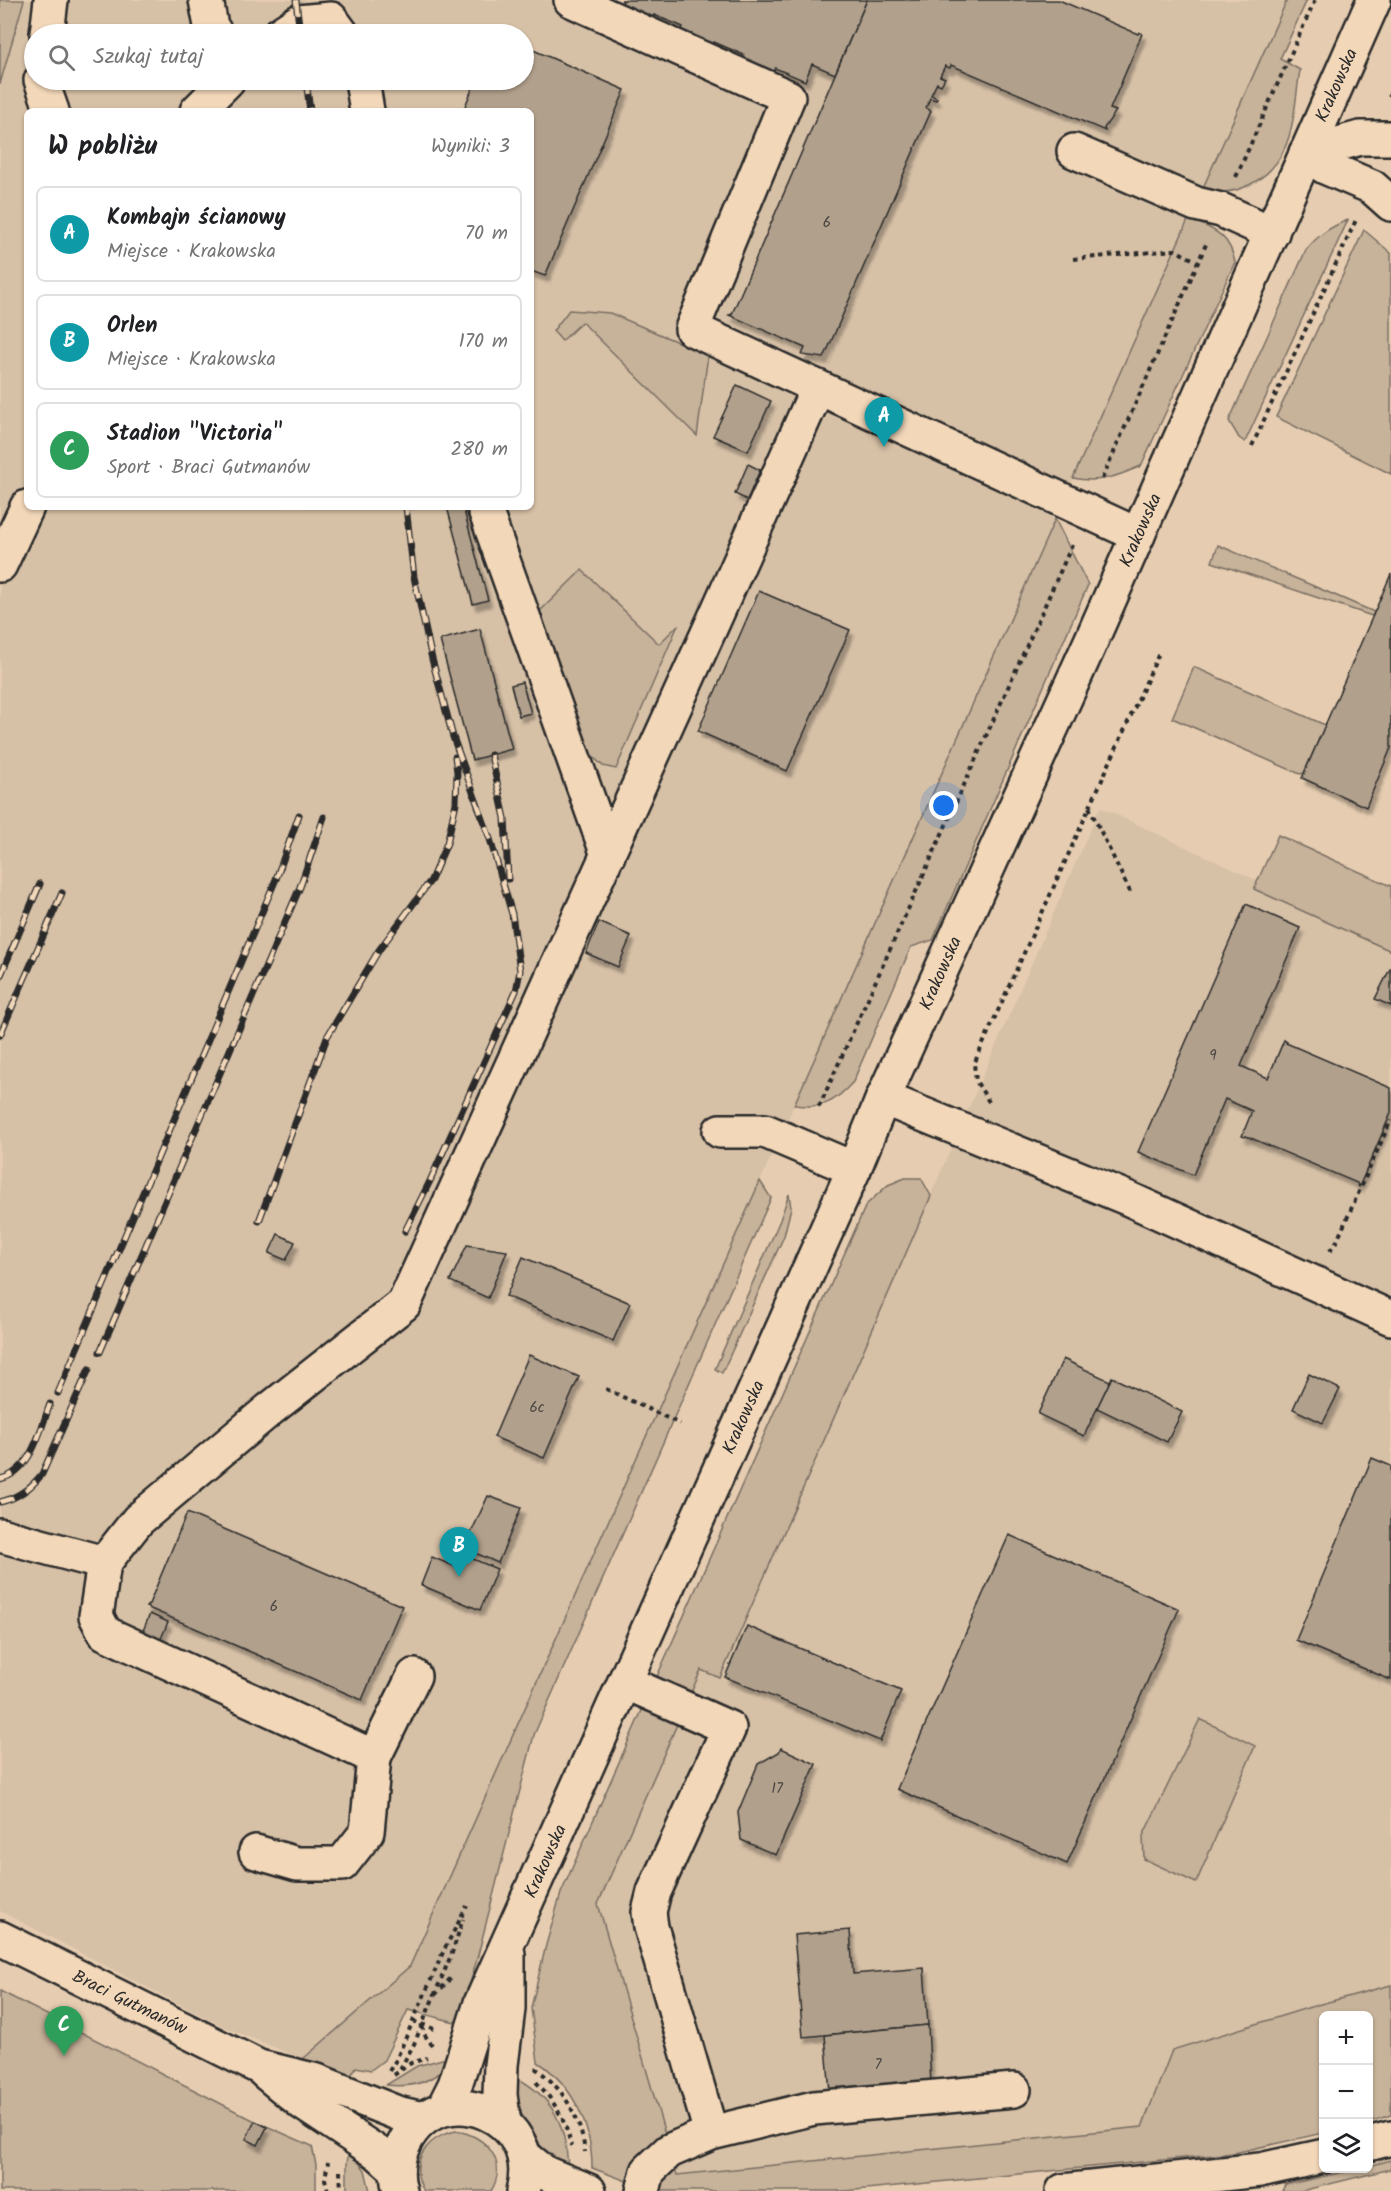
<!DOCTYPE html>
<html lang="pl">
<meta charset="utf-8">
<style>
:root{--surface:#fff;--page:#f6f6f6;--text:#202124;--muted:#757577;--line:#e0e0e0;--accent:#d1495b}
body{margin:0;font-family:Kalam,sans-serif;background:var(--page);color:var(--text)}
.controls{position:absolute;right:18px;bottom:18px;display:grid;overflow:hidden;border-radius:9px;box-shadow:0 2px 4px #0004}
.controls button{width:54px;height:54px;display:grid;place-items:center;padding:0;border:0;border-bottom:2px solid var(--line);background:var(--surface);color:var(--text);font:30px sans-serif}
.you{position:absolute;left:944px;top:806px;width:21px;height:21px;margin:-15px;border:4px solid #fff;border-radius:50%;background:#1a73e8;box-shadow:0 0 0 9px #1a73e833}
.badge{display:grid;place-items:center;width:39px;height:39px;border-radius:50%;background:var(--accent);color:#fff;font-size:20px;font-weight:700}
.pin{position:absolute;translate:-50% -50px;filter:drop-shadow(0 2px 3px #0008)}
.pin::after{content:'';position:absolute;top:32px;width:21px;height:18px;background:inherit;clip-path:polygon(0 0,100% 0,50% 100%)}
.list{margin:0;padding:0;list-style:none}
h2{display:flex;justify-content:space-between;align-items:center;height:78px;margin:0;padding:0 24px;font-size:26px}
h2 small{font-size:20px;font-weight:400;color:var(--muted)}
.list li{display:grid;grid-template-columns:39px 1fr auto;gap:18px;align-items:center;box-sizing:border-box;height:96px;margin:0 12px 12px;padding:0 12px;border:2px solid var(--line);border-radius:9px}
.list b{display:block;font-size:22px;white-space:nowrap}
.list p{margin:0;font-size:20px;white-space:nowrap;color:var(--muted)}
.list em{font-size:20px;font-style:normal;color:var(--muted)}
.icon{flex:none;width:33px;height:33px;fill:none;stroke:currentColor;stroke-width:2;stroke-linecap:round;stroke-linejoin:round}
.map{position:relative;flex:none;width:1391px;height:2191px;overflow:hidden}
.search{position:absolute;background:var(--surface);box-shadow:0 2px 4px #0004;left:24px;top:24px;width:510px;height:66px;display:flex;align-items:center;gap:15px;box-sizing:border-box;padding:0 21px;border-radius:33px;color:var(--muted);font-size:22px}
.panel{position:absolute;background:var(--surface);box-shadow:0 2px 4px #0004;left:24px;top:108px;width:510px;height:402px;border-radius:9px}
.map>svg:first-child{display:block}
</style>
<div class="map">
<svg width="1391" height="2191" viewBox="0 0 1391 2191">
<defs>
<filter id="shadow"><feDropShadow dx="3.5" dy="6" stdDeviation="1.5" flood-color="#0004"/></filter>
</defs>
<rect width="100%" height="100%" fill="#e6cdb1"/>
<filter id="ink" filterUnits="userSpaceOnUse"><feTurbulence type="fractalNoise" baseFrequency=".0167" numOctaves="2"/><feDisplacementMap in="SourceGraphic" scale="12" xChannelSelector="R" yChannelSelector="G"/><feConvolveMatrix kernelMatrix="1 2 1 2 8 2 1 2 1" color-interpolation-filters="sRGB"/></filter>
<g filter="url(#ink)">
<g fill="#d6c0a6" fill-rule="evenodd">
<path d="M 25,0 L 1287,0 L 410,1966 L 303,2059 L 224,2027 L 0,1911 L 0,87 ZM 34,34 L 524,34 L 524,80 L 34,80 ZM 27,111 L 531,111 L 531,507 L 27,507 Z"/>
<path d="M 1100,807 L 1258,881 L 1255,889 L 1391,951 L 1391,1985 L 1317,2005 L 1172,2050 L 1143,2127 L 677,2176 L 598,1904 L 701,1670 L 720,1678 Z"/>
</g>
<g fill="#c7b29a" stroke="#796e62" stroke-width="1.5">
<path d="M 0,0 L 24,0 L 0,84 Z"/>
<path d="M 1287,0 L 1307,0 L 1280,59 L 1300,70 C 1293,114 1295,162 1251,184 C 1235,193 1219,194 1202,190 Z"/>
<path d="M 1189,218 C 1213,230 1229,233 1235,262 L 1141,466 C 1118,476 1099,484 1073,478 Z"/>
<path d="M 1348,220 L 1245,442 L 1239,438 L 1229,421 L 1306,250 C 1318,235 1330,227 1348,220 Z"/>
<path d="M 1364,230 L 1391,253 L 1391,474 L 1276,417 Z"/>
<path d="M 569,310 L 610,313 L 708,355 L 697,436 L 582,322 L 562,341 L 553,331 Z"/>
<path d="M 1055,519 L 1088,585 L 933,940 L 911,947 L 853,1082 C 834,1103 823,1109 794,1105 Z"/>
<path d="M 1218,545 L 1374,612 L 1372,616 L 1212,562 Z"/>
<path d="M 582,570 L 659,644 L 678,625 L 616,769 L 603,766 L 591,755 L 540,611 Z"/>
<path d="M 1194,667 L 1325,725 L 1304,773 L 1300,774 L 1172,718 Z"/>
<path d="M 1278,835 L 1391,886 L 1391,951 L 1254,889 Z"/>
<path d="M 905,1178 L 921,1178 L 931,1196 L 720,1678 L 701,1670 L 598,1904 L 677,2175 L 1142,2127 L 1172,2050 L 1317,2005 L 1391,1985 L 1391,2115 L 1369,2122 L 1368,2016 L 1324,2016 L 1323,2133 L 1234,2153 L 845,2191 L 653,2191 L 592,2168 C 592,2126 573,2085 538,2062 L 531,2008 L 546,1945 L 561,1893 L 866,1205 L 888,1185 Z"/>
<path d="M 760,1181 L 771,1198 L 534,1735 L 477,1959 L 459,2023 L 408,2010 L 384,2060 L 371,2070 L 356,2067 L 349,2079 L 303,2059 L 410,1966 Z"/>
<path d="M 789,1194 L 791,1208 L 784,1236 L 722,1373 L 715,1369 L 780,1220 Z"/>
<path d="M 1200,1719 L 1255,1746 L 1196,1883 L 1144,1859 L 1143,1836 Z"/>
<path d="M 0,1991 L 255,2121 L 312,2146 L 316,2165 L 316,2191 L 0,2191 Z"/>
<path d="M 442,2059 L 450,2059 C 436,2083 412,2088 386,2085 L 417,2066 Z"/>
<path d="M 515,2077 C 554,2097 566,2126 568,2168 L 546,2155 L 526,2122 L 519,2109 L 516,2096 Z"/>
<path d="M 456,2131 C 486,2135 509,2162 491,2191 L 424,2191 C 407,2162 428,2136 456,2131 Z"/>
<path d="M 349,2150 L 365,2170 L 370,2191 L 347,2191 L 347,2163 Z"/>
<path d="M 1391,2160 L 1391,2169 L 1301,2191 L 1282,2191 L 1285,2185 L 1357,2169 L 1368,2168 L 1369,2166 Z"/>
</g>
<g fill="#b1a08c" stroke="#2b2b2b" stroke-width="1.5" filter="url(#shadow)">
<path d="M 621,0 L 867,0 L 835,74 L 812,64 L 805,81 L 775,68 L 773,74 L 742,60 L 744,55 L 714,42 L 712,47 L 680,33 L 683,27 L 654,15 L 651,20 L 620,7 L 623,1 Z"/>
<path d="M 867,0 L 1059,0 L 1138,34 L 1139,32 L 1142,34 L 1110,109 L 1116,111 L 1104,128 L 1105,131 L 951,65 L 950,68 L 945,66 L 940,76 L 945,78 L 941,85 L 937,83 L 931,95 L 937,98 L 936,100 L 930,98 L 926,108 L 931,111 L 824,358 L 802,355 L 805,348 L 729,315 L 732,314 Z"/>
<path d="M 524,46 L 625,90 L 545,276 L 531,271 L 531,111 L 463,111 L 476,80 L 524,80 Z"/>
<path d="M 737,385 L 771,401 L 748,451 L 713,436 Z"/>
<path d="M 748,464 L 760,470 L 747,500 L 735,494 Z"/>
<path d="M 447,507 L 463,507 L 488,600 L 473,604 Z"/>
<path d="M 1391,574 L 1391,748 L 1366,807 L 1302,778 Z"/>
<path d="M 759,591 L 850,630 L 787,771 L 698,731 Z"/>
<path d="M 480,629 L 512,749 L 472,760 L 440,640 Z"/>
<path d="M 522,682 L 531,713 L 519,716 L 511,685 Z"/>
<path d="M 1246,904 L 1300,928 L 1241,1066 L 1268,1078 L 1284,1040 L 1287,1042 L 1286,1043 L 1391,1088 L 1391,1113 L 1359,1187 L 1357,1183 L 1246,1136 L 1245,1137 L 1242,1136 L 1252,1111 L 1225,1099 L 1193,1175 L 1138,1152 Z"/>
<path d="M 599,922 L 631,936 L 618,967 L 586,953 Z"/>
<path d="M 1390,969 L 1391,969 L 1391,1006 L 1375,999 Z"/>
<path d="M 278,1234 L 295,1242 L 286,1260 L 269,1253 Z"/>
<path d="M 467,1245 L 507,1251 L 488,1298 L 450,1281 Z"/>
<path d="M 523,1257 L 630,1303 L 613,1341 L 506,1296 Z"/>
<path d="M 529,1355 L 579,1377 L 544,1458 L 494,1437 Z"/>
<path d="M 1063,1359 L 1110,1381 L 1084,1436 L 1038,1414 Z"/>
<path d="M 1309,1374 L 1340,1389 L 1323,1423 L 1293,1409 Z"/>
<path d="M 1112,1377 L 1182,1412 L 1167,1442 L 1097,1408 Z"/>
<path d="M 1372,1458 L 1391,1466 L 1391,1680 L 1296,1640 Z"/>
<path d="M 488,1496 L 521,1508 L 498,1563 L 464,1548 Z"/>
<path d="M 187,1513 L 402,1606 L 362,1700 L 146,1607 L 149,1604 Z"/>
<path d="M 1009,1535 L 1179,1609 L 1067,1864 L 897,1789 Z"/>
<path d="M 466,1556 L 497,1569 L 480,1610 L 421,1585 L 432,1557 L 461,1569 Z"/>
<path d="M 150,1614 L 168,1622 L 160,1641 L 142,1633 Z"/>
<path d="M 747,1626 L 901,1691 L 880,1741 L 725,1677 Z"/>
<path d="M 781,1748 L 816,1764 L 776,1855 L 741,1840 L 738,1812 L 758,1764 L 779,1752 Z"/>
<path d="M 850,1930 L 853,1974 L 924,1968 L 928,2025 L 803,2037 L 794,1935 Z"/>
<path d="M 928,2025 L 931,2085 L 830,2092 L 825,2035 Z"/>
<path d="M 255,2121 L 267,2127 L 258,2145 L 246,2139 Z"/>
</g>
<g fill="none" stroke-linecap="round" stroke-linejoin="round">
<g stroke="#2b2b2b" stroke-width="38">
<g id="minor">
<path d="M 206,0 L 211,26 L 216,34"/>
<path d="M 571,0 L 788,97 L 692,329 L 1138,535"/>
<path d="M 47,34 L 51,0"/>
<path d="M 280,34 L 298,22 L 331,19 L 342,34"/>
<path d="M 41,80 L 52,111"/>
<path d="M 362,80 L 367,111"/>
<path d="M 197,111 L 228,80"/>
<path d="M 1074,151 L 1196,204 L 1221,210 L 1272,233"/>
<path d="M 1306,153 L 1325,167 L 1372,187 L 1391,204"/>
<path d="M 1306,153 L 1360,138 L 1391,138"/>
<path d="M 484,507 L 608,855"/>
<path d="M 0,565 L 27,507"/>
<path d="M 883,1098 L 1127,1198 L 1391,1318"/>
<path d="M 720,1131 L 765,1131 L 854,1169"/>
<path d="M 0,1535 L 104,1563"/>
<path d="M 414,1676 L 374,1757 L 105,1633 L 96,1616 L 104,1563 L 138,1520 L 269,1410 L 404,1304 L 713,622 L 818,387"/>
<path d="M 625,1682 L 729,1728 L 654,1892 L 649,1912 L 651,1927 L 711,2133"/>
<path d="M 256,1852 L 297,1864 L 342,1864 L 367,1832 L 374,1757"/>
<path d="M 0,1938 L 259,2067 L 317,2081 L 397,2113 L 423,2119"/>
<path d="M 265,2072 L 304,2104 L 378,2153 L 397,2170"/>
<path d="M 443,2109 L 455,2085 L 481,2003 L 854,1169 L 883,1098 L 1092,639 L 1374,0"/>
<path d="M 504,2123 L 500,2095 L 501,2065 L 508,2009 L 508,1954"/>
<path d="M 1368,2144 L 1391,2138"/>
<path d="M 524,2156 L 545,2173 L 589,2191"/>
<path d="M 400,2191 C 395,2174 397,2157 405,2142 C 441,2072 544,2117 523,2191"/>
<path d="M 643,2191 L 648,2171 L 669,2151 L 711,2133 L 814,2108 L 1014,2090"/>
<path d="M 1063,2191 L 1260,2170 L 1324,2156"/>
</g>
</g>
<g stroke="#2b2b2b" stroke-width="4" stroke-dasharray="4.5 4.5" stroke-linecap="butt">
<path d="M 1391,92 L 1389,97 L 1391,99"/>
<path d="M 1236,177 L 1315,0"/>
<path d="M 1073,259 L 1175,250 L 1198,262"/>
<path d="M 1252,446 L 1356,220"/>
<path d="M 1102,479 L 1207,242"/>
<path d="M 1089,807 L 1132,896"/>
<path d="M 989,1102 L 976,1081 L 974,1064 L 1160,651"/>
<path d="M 819,1107 L 1073,543"/>
<path d="M 1330,1251 L 1336,1243 L 1391,1120"/>
<path d="M 606,1389 L 680,1424"/>
<path d="M 435,1995 L 451,1978"/>
<path d="M 413,2021 L 437,2030"/>
<path d="M 422,2026 L 424,2034 L 432,2045"/>
<path d="M 535,2068 C 563,2087 581,2118 585,2152"/>
<path d="M 400,2069 L 414,2044 L 452,1953 L 463,1919"/>
<path d="M 389,2071 L 396,2060 L 444,1950 L 467,1906"/>
<path d="M 394,2075 L 411,2063 L 427,2058"/>
<path d="M 536,2082 C 554,2100 566,2121 571,2146"/>
<path d="M 340,2171 L 341,2191"/>
<path d="M 328,2191 L 325,2179 L 328,2162"/>
</g>
<use href="#minor" stroke="#f2d7b9" stroke-width="33"/>
<g stroke="#2b2b2b" stroke-width="7">
<g id="rail">
<path d="M 296,0 L 300,34"/>
<path d="M 306,80 L 310,111"/>
<path d="M 491,755 L 505,818 L 508,879"/>
<path d="M 0,977 L 40,884"/>
<path d="M 0,1035 L 62,893"/>
<path d="M 259,1221 L 327,1037 L 379,950 L 431,880 L 447,843 L 456,803 L 457,772 L 455,757"/>
<path d="M 405,1231 L 430,1181 L 516,991 L 520,971 L 512,914 L 490,839 L 453,737 L 432,659 L 414,577 L 406,507"/>
<path d="M 100,1352 L 300,887 L 324,817"/>
<path d="M 58,1393 L 276,879 L 299,815"/>
<path d="M 0,1479 C 31,1472 40,1431 50,1404"/>
<path d="M 0,1502 C 18,1498 31,1488 42,1474 L 89,1369"/>
</g>
</g>
<use href="#rail" stroke="#f2d7b9" stroke-width="4.5" stroke-dasharray="14" stroke-linecap="butt"/>
</g>
</g>
<g text-anchor="middle" stroke-width="4.5" stroke-linejoin="round" paint-order="stroke">
<g font-size="15" fill="#4c4843">
<text x="827" y="227">6</text>
<text x="1213" y="1060">9</text>
<text x="537" y="1412">6c</text>
<text x="274" y="1611">6</text>
<text x="777" y="1793">17</text>
<text x="878" y="2069">7</text>
</g>
<g font-size="18" fill="#2b2b2b" stroke="#f2d7b9">
<text transform="translate(1336 85) rotate(-66)" y="6">Krakowska</text>
<text transform="translate(1140 530) rotate(-66)" y="6">Krakowska</text>
<text transform="translate(940 973) rotate(-66)" y="6">Krakowska</text>
<text transform="translate(743 1417) rotate(-66)" y="6">Krakowska</text>
<text transform="translate(545 1861) rotate(-66)" y="6">Krakowska</text>
<text transform="translate(130 2002) rotate(26)" y="6">Braci Gutmanów</text>
</g>
</g>
</svg>
<div class="controls">
<button>+</button>
<button>−</button>
<button><svg class="icon" aria-label="layers" viewBox="0 0 24 24"><path d="M12 4l9 5-9 5-9-5zM3 14l9 5 9-5"/></svg></button>
</div>
<div class="you"></div>
<div class="pin badge" style="left:884px;top:447px;background:#0f9aa8">A</div>
<div class="pin badge" style="left:459px;top:1577px;background:#0f9aa8">B</div>
<div class="pin badge" style="left:64px;top:2056px;background:#2e9e5b">C</div>
<div class="search"><svg class="icon" aria-label="search" viewBox="0 0 24 24"><circle cx="10" cy="10" r="6"/><path d="M15 15l6 6"/></svg>Szukaj tutaj</div>
<section class="panel">
<h2>W pobliżu<small>Wyniki: 3</small></h2>
<ul class="list">
<li><span class="badge" style="background:#0f9aa8">A</span><div><b>Kombajn ścianowy</b><p>Miejsce · Krakowska</p></div><em>70 m</em></li>
<li><span class="badge" style="background:#0f9aa8">B</span><div><b>Orlen</b><p>Miejsce · Krakowska</p></div><em>170 m</em></li>
<li><span class="badge" style="background:#2e9e5b">C</span><div><b>Stadion &quot;Victoria&quot;</b><p>Sport · Braci Gutmanów</p></div><em>280 m</em></li>
</ul>
</section>
</div>
